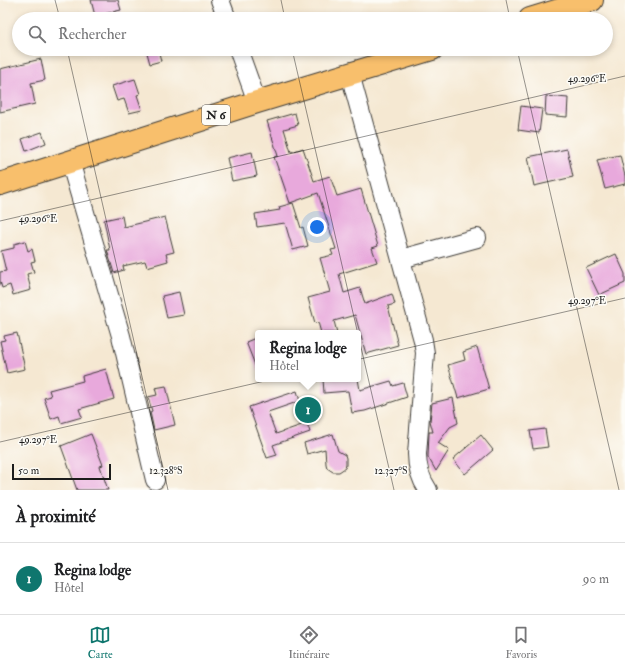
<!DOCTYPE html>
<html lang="fr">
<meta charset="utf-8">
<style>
:root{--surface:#fff;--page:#f6f6f6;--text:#202124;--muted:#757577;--line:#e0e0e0;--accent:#0f766e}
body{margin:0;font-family:"IM FELL Double Pica",serif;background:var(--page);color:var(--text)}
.scale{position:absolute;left:12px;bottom:10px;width:99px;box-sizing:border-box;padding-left:4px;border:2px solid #1c1c1c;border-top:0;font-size:11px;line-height:14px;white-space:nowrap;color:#1c1c1c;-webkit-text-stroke:3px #fdfcf7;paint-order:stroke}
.you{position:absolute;left:317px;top:227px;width:14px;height:14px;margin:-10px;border:3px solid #fff;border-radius:50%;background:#1a73e8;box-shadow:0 0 0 6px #1a73e833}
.badge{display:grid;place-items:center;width:26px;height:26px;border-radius:50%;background:var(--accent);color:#fff;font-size:13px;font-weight:700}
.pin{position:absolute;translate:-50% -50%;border:2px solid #fff;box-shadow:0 1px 4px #0006}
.popup{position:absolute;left:255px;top:330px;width:106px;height:52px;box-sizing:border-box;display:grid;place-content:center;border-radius:4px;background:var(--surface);filter:drop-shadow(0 1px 3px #0005);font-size:13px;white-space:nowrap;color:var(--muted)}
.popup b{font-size:15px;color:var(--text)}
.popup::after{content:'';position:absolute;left:50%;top:100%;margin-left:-8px;border:8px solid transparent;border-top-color:var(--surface)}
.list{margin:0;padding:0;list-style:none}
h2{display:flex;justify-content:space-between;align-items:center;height:52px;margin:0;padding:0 16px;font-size:17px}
h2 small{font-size:13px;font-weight:400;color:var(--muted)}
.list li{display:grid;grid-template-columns:26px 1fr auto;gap:12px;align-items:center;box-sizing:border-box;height:72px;padding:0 16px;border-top:1px solid var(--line)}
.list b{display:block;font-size:15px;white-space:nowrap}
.list p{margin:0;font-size:13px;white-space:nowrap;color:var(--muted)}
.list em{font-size:13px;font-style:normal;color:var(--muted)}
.icon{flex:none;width:22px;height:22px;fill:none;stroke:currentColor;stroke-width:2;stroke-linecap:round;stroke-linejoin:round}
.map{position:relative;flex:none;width:625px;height:490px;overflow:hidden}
.search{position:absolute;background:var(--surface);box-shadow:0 2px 6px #0003;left:12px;right:12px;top:12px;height:44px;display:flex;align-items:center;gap:10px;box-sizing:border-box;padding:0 14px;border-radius:22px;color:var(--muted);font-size:15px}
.sheet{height:124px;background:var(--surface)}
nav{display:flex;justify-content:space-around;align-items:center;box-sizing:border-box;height:56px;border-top:1px solid var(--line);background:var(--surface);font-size:11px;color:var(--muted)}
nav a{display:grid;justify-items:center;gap:2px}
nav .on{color:var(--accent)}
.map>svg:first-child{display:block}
</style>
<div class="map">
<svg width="625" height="490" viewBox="0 0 625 490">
<rect width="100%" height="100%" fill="#fdfcf7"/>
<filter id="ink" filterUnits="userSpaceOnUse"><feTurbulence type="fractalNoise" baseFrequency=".025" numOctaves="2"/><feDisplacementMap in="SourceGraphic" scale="8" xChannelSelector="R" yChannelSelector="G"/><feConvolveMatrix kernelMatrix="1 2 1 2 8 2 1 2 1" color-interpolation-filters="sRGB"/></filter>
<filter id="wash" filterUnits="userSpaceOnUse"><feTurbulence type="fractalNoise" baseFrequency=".012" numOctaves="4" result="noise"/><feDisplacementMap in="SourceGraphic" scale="16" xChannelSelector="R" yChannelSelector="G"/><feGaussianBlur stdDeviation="0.9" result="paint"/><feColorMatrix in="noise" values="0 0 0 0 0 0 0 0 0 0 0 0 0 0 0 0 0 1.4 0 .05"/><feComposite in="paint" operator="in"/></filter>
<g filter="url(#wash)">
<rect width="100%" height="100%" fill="#f5e8d2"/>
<g id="blocks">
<g fill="#e8a9dc">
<path d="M 91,0 L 118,0 L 121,10 L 95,16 Z"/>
<path d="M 146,49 L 158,49 L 161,61 L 150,64 Z"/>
<path d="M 41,59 L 45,80 L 31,83 L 35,104 L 0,112 L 0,69 Z"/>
<path d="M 135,79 L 140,94 L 137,95 L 142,110 L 129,113 L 124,99 L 117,101 L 112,86 Z"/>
<path d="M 546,96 L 568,98 L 567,117 L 545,115 Z"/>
<path d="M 521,106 L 542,109 L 539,133 L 518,130 Z"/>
<path d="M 295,113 L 298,125 L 284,129 L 291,152 L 303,148 L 314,181 L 330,176 L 337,196 L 361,189 L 378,246 L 372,248 L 377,262 L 339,274 L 344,293 L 360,288 L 365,304 L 392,294 L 395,304 L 388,306 L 398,345 L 366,354 L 355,315 L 334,321 L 337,333 L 321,333 L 318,322 L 315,323 L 308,298 L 330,292 L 320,258 L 333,255 L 331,250 L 336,249 L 318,193 L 290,203 L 274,157 L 278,156 L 267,121 Z"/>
<path d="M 42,132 L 46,143 L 26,151 L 22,139 Z"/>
<path d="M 567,149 L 573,177 L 534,186 L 528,157 Z"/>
<path d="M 252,152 L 257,176 L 232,181 L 227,158 Z"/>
<path d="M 620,155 L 625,176 L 625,184 L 605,189 L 597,160 Z"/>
<path d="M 293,203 L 301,228 L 303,227 L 308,246 L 293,250 L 285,223 L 257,227 L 255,214 L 280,210 L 279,207 Z"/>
<path d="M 122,216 L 124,227 L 165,217 L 174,252 L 166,254 L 168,261 L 147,267 L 145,261 L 123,266 L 124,270 L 114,273 L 107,250 L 110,250 L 104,220 Z"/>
<path d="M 25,241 L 28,251 L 32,249 L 35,261 L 31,262 L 34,272 L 27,274 L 31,290 L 13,295 L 10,285 L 2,288 L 0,281 L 0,272 L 6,271 L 1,251 L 14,248 L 14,244 Z"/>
<path d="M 616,254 L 625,274 L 625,283 L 599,295 L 586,268 Z"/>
<path d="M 179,292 L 184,315 L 167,318 L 162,296 Z"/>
<path d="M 17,333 L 25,369 L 7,373 L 0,341 L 5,340 L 4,336 Z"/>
<path d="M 258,337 L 258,369 L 257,370 L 246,342 Z"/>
<path d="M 477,347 L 489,389 L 458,398 L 448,365 L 465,360 L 463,352 Z"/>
<path d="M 106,369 L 114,399 L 79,409 L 82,417 L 61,423 L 59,416 L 51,419 L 44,398 L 51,396 L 49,390 L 83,381 L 82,376 Z"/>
<path d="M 323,379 L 358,379 L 360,390 L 391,381 L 393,386 L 403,383 L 407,397 L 365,411 L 352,413 L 348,391 L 324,393 Z"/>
<path d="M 166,386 L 175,425 L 154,430 L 150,412 L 152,411 L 148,397 L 157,395 L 155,388 Z"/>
<path d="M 297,391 L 300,401 L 268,412 L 276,434 L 307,423 L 310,432 L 273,445 L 277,455 L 267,458 L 249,407 Z"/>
<path d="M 453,398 L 458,423 L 450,427 L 438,443 L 449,450 L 436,471 L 428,457 L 429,432 L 433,432 L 430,421 L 432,403 Z"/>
<path d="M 545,429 L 548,447 L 533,449 L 530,431 Z"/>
<path d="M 91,434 L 103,465 L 100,466 L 108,490 L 77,490 L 61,446 Z"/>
<path d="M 333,434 L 338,451 L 345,455 L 346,458 L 346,465 L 345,468 L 339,472 L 333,472 L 327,468 L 326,464 L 325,449 L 307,454 L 304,443 Z"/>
<path d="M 481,435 L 493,450 L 465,474 L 453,459 Z"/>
</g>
</g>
</g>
<g filter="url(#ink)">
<use href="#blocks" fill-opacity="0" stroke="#3d3b37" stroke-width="1"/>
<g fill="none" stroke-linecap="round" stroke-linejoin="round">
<g stroke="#3d3b37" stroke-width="20">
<g id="minor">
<path d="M 220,0 L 227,19"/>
<path d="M 238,49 L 257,102"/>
<path d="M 350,74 L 423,340 L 425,353 L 417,454 C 417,468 420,478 428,490"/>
<path d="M 70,161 L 121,336 L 155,480"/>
<path d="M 401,259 L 477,238"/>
</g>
</g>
<g stroke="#3d3b37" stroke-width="24">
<g id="major">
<path d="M 530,19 L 592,0"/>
<path d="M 0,184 L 257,102 L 432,49"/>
</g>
</g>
<use href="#minor" stroke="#fff" stroke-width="18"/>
<use href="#major" stroke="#f8bf6c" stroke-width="22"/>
</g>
</g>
<path fill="none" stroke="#1c1c1c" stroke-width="1" stroke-opacity="0.45" d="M 55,0 L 60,19M 281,0 L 285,19M 506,0 L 510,19M 67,49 L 168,490M 292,49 L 394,490M 517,49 L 619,490M 0,221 L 625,76M 0,442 L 625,298"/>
<g text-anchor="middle" stroke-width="3" stroke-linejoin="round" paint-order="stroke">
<rect fill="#fdfcf7" stroke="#605f5e" stroke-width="1" x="202" y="105" width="28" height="20" rx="3"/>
<g font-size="12" font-weight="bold" fill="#1c1c1c">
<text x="216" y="119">N 6</text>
</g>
</g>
<g font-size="10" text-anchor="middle" fill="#1c1c1c" stroke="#fdfcf7" stroke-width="3" stroke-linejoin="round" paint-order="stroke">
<text x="587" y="82">49.296°E</text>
<text x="38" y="222">49.296°E</text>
<text x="587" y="304">49.297°E</text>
<text x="38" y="443">49.297°E</text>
<text x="166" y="474">12.328°S</text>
<text x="391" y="474">12.327°S</text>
</g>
</svg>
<div class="scale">50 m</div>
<div class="you"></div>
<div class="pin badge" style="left:308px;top:410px">1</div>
<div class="popup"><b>Regina lodge</b>Hôtel</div>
<div class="search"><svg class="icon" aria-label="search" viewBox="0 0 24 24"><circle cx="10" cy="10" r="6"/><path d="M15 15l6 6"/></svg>Rechercher</div>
</div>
<section class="sheet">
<h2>À proximité<small></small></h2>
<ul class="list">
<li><span class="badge">1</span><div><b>Regina lodge</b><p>Hôtel</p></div><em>90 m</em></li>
</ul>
</section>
<nav>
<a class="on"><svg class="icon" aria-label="map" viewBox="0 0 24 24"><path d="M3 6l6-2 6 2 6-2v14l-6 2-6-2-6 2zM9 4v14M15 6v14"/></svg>Carte</a>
<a><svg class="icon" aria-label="directions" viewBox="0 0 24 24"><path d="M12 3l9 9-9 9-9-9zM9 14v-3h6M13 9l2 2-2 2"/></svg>Itinéraire</a>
<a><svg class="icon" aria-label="saved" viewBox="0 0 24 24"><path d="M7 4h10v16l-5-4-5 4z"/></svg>Favoris</a>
</nav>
